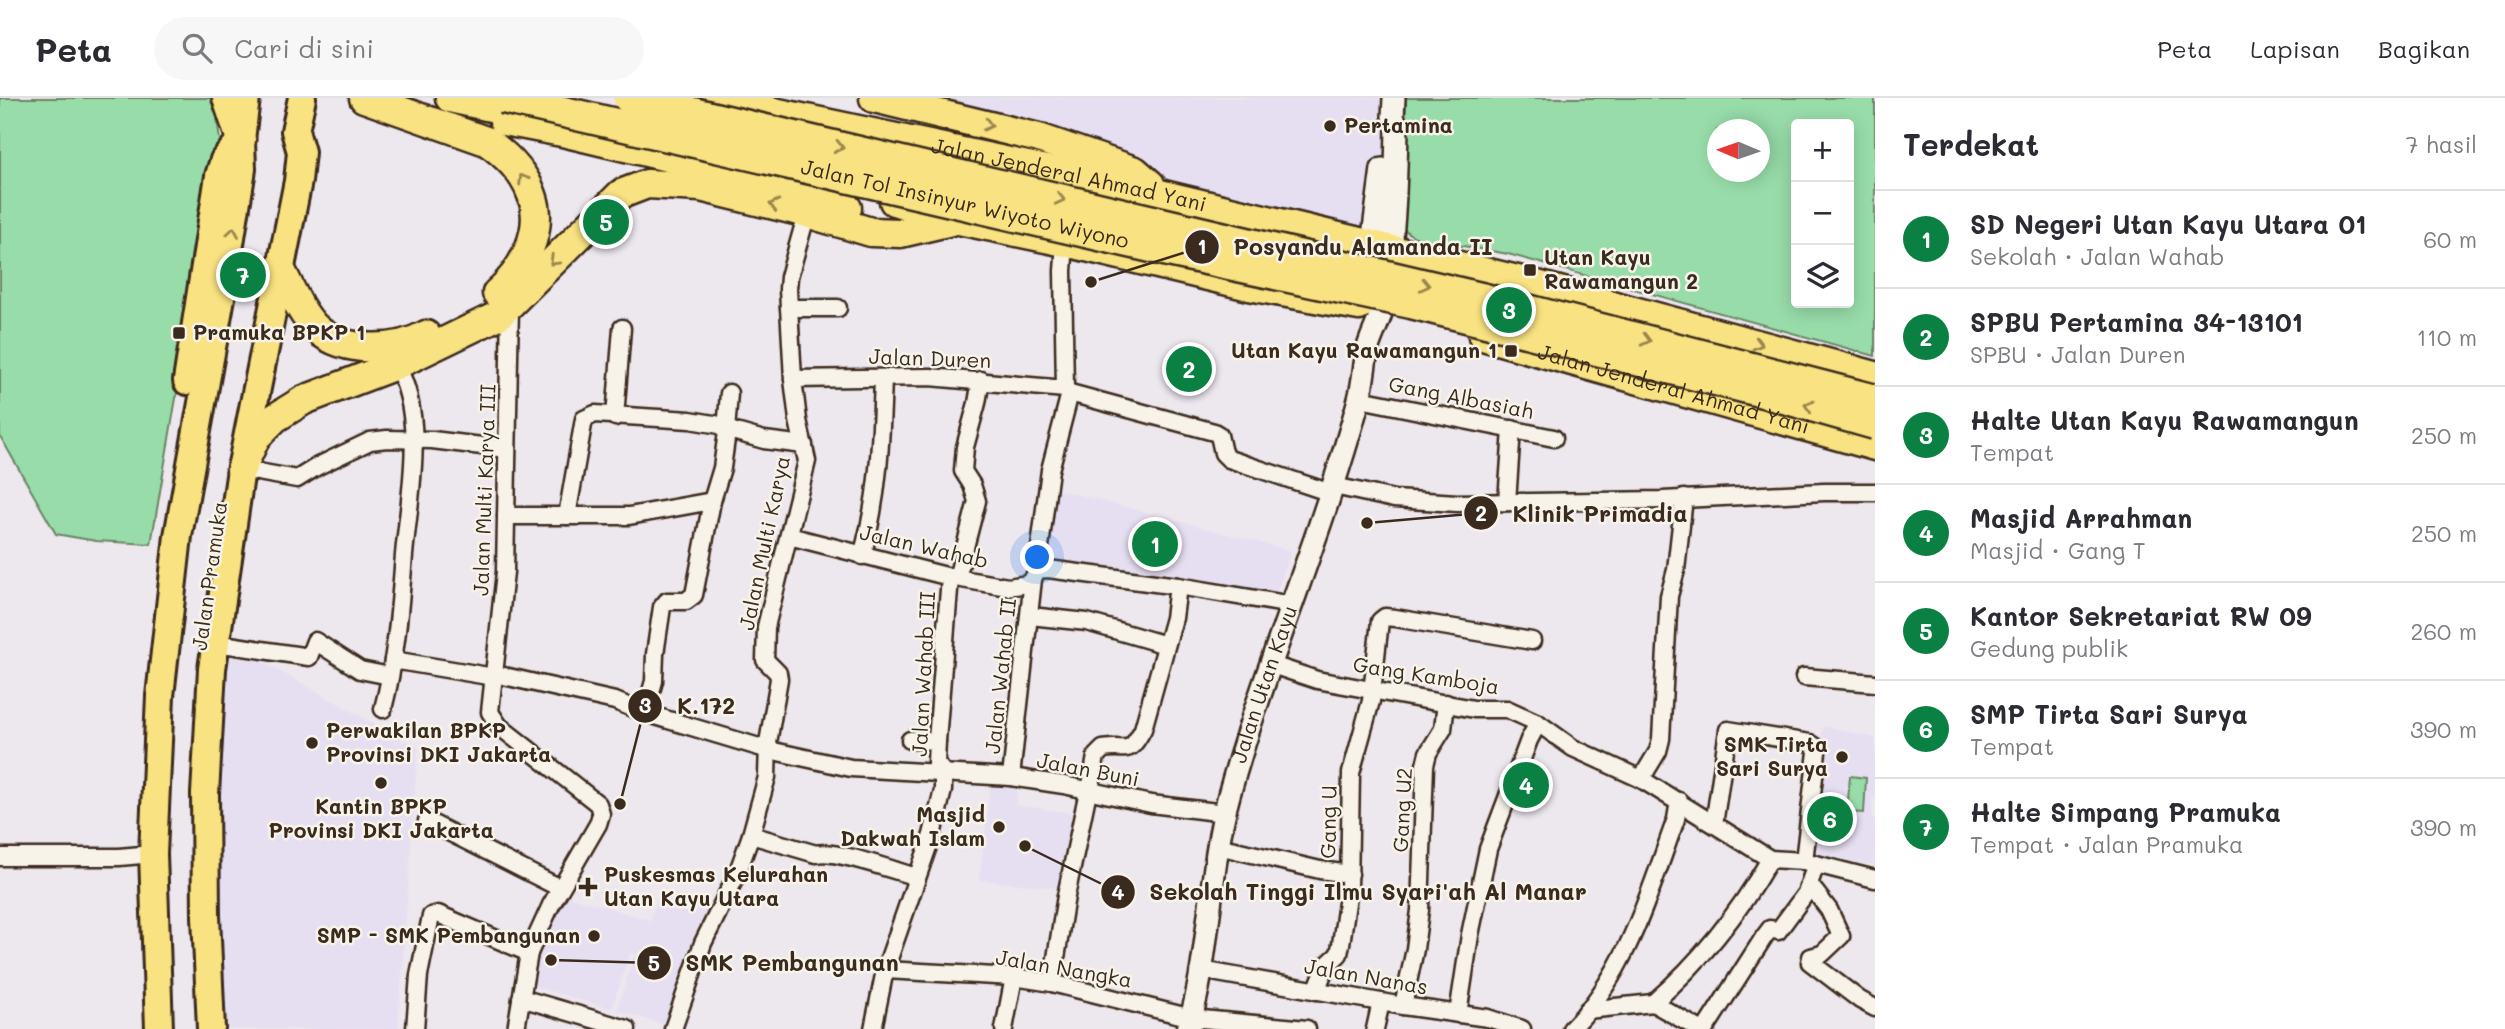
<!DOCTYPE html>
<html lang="id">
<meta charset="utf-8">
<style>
:root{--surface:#fff;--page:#f7f7f7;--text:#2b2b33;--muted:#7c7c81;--line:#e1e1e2;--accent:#0b8043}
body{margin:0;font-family:Mali,sans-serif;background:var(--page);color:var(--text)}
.controls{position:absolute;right:21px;top:21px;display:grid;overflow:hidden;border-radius:7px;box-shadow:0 4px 18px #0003}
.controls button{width:63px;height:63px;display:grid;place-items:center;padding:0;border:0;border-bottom:2px solid var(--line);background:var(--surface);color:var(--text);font:35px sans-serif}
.compass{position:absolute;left:1707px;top:21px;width:63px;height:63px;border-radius:50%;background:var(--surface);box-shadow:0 4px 18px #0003;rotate:272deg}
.you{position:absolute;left:1038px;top:460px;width:24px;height:24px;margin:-18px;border:5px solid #fff;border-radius:50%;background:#1a73e8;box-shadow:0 0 0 10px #1a73e833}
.badge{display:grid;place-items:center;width:46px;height:46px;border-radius:50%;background:var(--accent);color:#fff;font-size:23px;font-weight:700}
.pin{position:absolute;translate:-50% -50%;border:4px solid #fff;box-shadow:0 2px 7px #0006}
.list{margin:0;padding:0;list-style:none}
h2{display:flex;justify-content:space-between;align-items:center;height:91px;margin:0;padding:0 28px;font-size:30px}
h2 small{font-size:23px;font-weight:400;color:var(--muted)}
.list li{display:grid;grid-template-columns:46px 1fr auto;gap:21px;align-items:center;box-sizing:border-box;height:98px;padding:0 28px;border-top:2px solid var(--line)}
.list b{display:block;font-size:26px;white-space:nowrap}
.list p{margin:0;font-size:23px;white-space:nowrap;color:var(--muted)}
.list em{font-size:23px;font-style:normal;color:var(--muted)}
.icon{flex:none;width:38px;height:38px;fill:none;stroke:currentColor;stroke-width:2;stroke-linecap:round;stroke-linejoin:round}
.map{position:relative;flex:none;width:1875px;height:931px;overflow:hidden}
header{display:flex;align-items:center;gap:42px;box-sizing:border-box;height:98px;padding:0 35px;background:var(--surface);border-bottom:2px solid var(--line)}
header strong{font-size:33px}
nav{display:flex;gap:38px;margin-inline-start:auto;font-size:24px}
.search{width:490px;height:63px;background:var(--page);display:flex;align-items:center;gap:18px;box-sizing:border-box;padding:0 24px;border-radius:38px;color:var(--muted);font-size:26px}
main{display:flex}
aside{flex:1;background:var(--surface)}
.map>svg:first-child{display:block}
</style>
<header>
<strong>Peta</strong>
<div class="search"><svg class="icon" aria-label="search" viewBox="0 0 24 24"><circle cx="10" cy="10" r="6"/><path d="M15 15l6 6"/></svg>Cari di sini</div>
<nav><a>Peta</a><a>Lapisan</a><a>Bagikan</a></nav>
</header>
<main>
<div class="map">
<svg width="1875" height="931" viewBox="0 0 1875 931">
<rect width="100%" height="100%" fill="#ede7ee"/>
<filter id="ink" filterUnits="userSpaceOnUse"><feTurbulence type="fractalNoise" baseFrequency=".0143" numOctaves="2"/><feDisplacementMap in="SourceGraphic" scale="14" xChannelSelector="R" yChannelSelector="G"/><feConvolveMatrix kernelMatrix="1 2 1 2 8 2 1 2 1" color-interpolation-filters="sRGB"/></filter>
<g filter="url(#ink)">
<g fill="#e6dff2">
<path d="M 873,0 L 1393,0 L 1390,152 L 1164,97 L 1135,73 Z"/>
<path d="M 1053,390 L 1291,453 L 1275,500 L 1040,464 Z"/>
<path d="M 217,538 L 418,650 L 398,931 L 211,931 Z"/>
<path d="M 1824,628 L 1875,640 L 1875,700 L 1872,701 L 1872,720 L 1875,721 L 1875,768 L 1810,756 L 1819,647 Z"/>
<path d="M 991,685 L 1017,687 L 1016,707 L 1073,715 L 1061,790 L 979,782 Z"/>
<path d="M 660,791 L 711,808 L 665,927 L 617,912 L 634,857 L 638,857 L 630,855 L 612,911 L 529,887 L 557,795 L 650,822 L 641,851 Z"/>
</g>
<g fill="#98dda9" stroke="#6a8464" stroke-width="2" fill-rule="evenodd">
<path d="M 0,0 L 210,0 L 217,20 L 220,43 L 151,446 L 96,443 L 56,436 L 0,338 Z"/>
<path d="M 1406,0 L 1875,0 L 1875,258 L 1508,156 L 1418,140 C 1407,136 1404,132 1401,121 ZM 1796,26 L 1849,26 L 1849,205 L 1796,205 ZM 1717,32 L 1759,32 L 1759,74 L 1717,74 Z"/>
<path d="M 1850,678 L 1866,680 L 1864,715 L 1847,714 Z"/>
</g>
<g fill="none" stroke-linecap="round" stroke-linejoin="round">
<g stroke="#3b2a1e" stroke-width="21">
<g id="minor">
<path d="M 1065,144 L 1063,173 L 1065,291"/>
<path d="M 510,207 L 505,474 L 490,614 L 499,628 L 598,706 L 601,716 L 598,726 L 551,807 L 529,855 L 516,931"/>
<path d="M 789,210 L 838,210"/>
<path d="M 793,281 L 930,279 L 1065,291 L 1070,295 L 1214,334 L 1219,337 L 1223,355 L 1229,361 L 1331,395"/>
<path d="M 1360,301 L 1554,340"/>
<path d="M 615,319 L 622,230"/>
<path d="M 726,333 L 729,295"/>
<path d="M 241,371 L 297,381 L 318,368 L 370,343 L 387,341 L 432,342 L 507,351"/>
<path d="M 1334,388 L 1394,401 L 1457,405 L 1662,402 L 1824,394 L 1875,394"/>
<path d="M 1507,404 L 1512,331"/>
<path d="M 506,418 L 629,418 L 712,403"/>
<path d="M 567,418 L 584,321 L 595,316 L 690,322 L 720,327 L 727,334"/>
<path d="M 789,438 L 950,479 L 1008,489 L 1027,486 L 1033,481 L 1037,472 L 1048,471 L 1178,488 L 1292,507"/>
<path d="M 862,458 C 879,399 881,341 883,280"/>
<path d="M 1037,472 L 1050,372 L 1070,295"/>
<path d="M 957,480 L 977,403 L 972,387 L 963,373 L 965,349 L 977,305 L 981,282"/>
<path d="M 1030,518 L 1087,524 L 1166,547"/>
<path d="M 216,545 L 309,559 L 315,543 L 360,572 L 390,578"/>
<path d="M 393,562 L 494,579"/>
<path d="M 1272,567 L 1317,582 L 1474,611 L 1507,611 L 1538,625 L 1573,650 L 1641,681 L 1770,761 L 1804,763 L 1875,781"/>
<path d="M 495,576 L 615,603 L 645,615 L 769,652 L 851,670 L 1011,679 L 1064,687 L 1151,706 L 1225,715"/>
<path d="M 1804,579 L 1875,585"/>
<path d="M 383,611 C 396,561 400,508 404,457 C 409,399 427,319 396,267"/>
<path d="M 645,615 L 654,583 L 655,556 L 662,509 L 667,503 L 686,503 L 694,497 L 712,403 L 722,370 L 727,334 L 729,332 L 764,342 L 804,347"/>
<path d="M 910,642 L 937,643"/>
<path d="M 943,674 L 936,665 L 937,643 L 950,479"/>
<path d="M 1011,679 L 1033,481"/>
<path d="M 1641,681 L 1658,653 L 1661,641 L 1669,498 L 1676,472 L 1684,400"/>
<path d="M 1090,693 L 1096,658 L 1103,651 C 1129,647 1128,659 1143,631 L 1174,520 L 1178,488"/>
<path d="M 1715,720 L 1728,632 L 1810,645 L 1816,649 L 1817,654 L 1804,763"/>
<path d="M 427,723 L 560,790"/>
<path d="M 751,737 L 816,756 C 835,751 895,773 917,779"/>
<path d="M 1218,748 L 1320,772 L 1350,776"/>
<path d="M 0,759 L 119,759 L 153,756"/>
<path d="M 1810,787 L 1829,812 L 1841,838 L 1822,856 L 1811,859 L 1810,864 L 1860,902 L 1875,910"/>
<path d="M 885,872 L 1014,879 L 1052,885 L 1192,920 L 1307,931"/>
<path d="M 1201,872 L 1403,908 L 1488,920 L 1522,931"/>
<path d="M 1052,885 L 1066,798 L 1088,693"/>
<path d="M 1316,893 L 1326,868 L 1339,856 L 1341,846 L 1349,791 L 1351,675 L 1371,603 L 1380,523 L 1385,519 L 1395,520 L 1532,543"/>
<path d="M 521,900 L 627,931"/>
<path d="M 1653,905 C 1700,864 1739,815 1770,761"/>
<path d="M 1403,908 L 1415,851 L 1420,812 L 1425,667 L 1428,655 L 1443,631 L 1446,605"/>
<path d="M 1587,912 L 1653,905 L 1699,931"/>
<path d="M 1458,916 L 1470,837 L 1488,751 L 1529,642 L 1538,625"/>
<path d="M 415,931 L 419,877 L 431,818 L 438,816 L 529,855"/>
<path d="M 673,931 L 703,845 L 737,776 L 751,737 L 767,679 L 768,645 L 779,581 L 778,575 L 765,562 L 766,529 L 807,363 L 798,322 L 793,281 L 788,191 L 789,179 L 807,115"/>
<path d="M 873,931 L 885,872 L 932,737 L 943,692 L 943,674"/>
<path d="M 1004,931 L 1014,879"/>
<path d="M 1375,931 L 1381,904"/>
<path d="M 1571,931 C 1627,876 1650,792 1676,721 L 1679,703"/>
<path d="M 1705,931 L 1764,839 L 1770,831 L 1778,833 L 1806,795 L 1816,766"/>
</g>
</g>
<g stroke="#3b2a1e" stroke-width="26">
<g id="tertiary">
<path d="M 1370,161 L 1382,71"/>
<path id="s1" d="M 1188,931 C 1211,855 1208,773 1229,697 C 1266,564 1322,437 1358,305 C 1363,288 1364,270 1367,253 C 1371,237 1380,223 1383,208 C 1394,150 1396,87 1397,28 L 1393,19 L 1394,0"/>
</g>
</g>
<g stroke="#3b2a1e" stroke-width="32">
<g id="primary">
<path d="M 187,283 L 219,78 L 224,62 L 241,42"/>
<path d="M 159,931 L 153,756 L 160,598 L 178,438 L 224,183 L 242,71 L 241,42 L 246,0"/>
<path d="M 211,931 L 206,818 L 205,696 L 212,571 L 241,371 L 298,83 L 301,54 L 295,33 L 302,0"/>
</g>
</g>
<g stroke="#3b2a1e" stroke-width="33">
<g id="trunk">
<path d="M 227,0 L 241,42"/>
<path d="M 364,0 L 486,43 C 505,56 524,74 532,97 C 545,132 523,173 497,195"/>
<path d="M 450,0 L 527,17"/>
<path id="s2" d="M 708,0 L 1164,97 L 1522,183 L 1875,278"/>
<path d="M 874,0 L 1039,40 L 1135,73 L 1150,86"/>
<path d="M 504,23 L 562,34 L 798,90 L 847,110"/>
<path d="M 894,103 L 959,122 L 1065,144 L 1249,188 L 1359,208"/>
<path d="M 281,172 C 290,190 302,218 318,232 C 345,255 396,254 426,237"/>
<path id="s3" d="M 1483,238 L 1875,348"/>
<path d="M 241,371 L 256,339 L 275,320 L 304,302 L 396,267 L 499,217 L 621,96 L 647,86 L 700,89 L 807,115 L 871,134 L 901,135 L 956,122"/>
</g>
</g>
<use href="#minor" stroke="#f7f3e8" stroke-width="16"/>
<use href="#tertiary" stroke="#f7f3e8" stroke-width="21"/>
<use href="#primary" stroke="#f8e281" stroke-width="26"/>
<use href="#trunk" stroke="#f8e281" stroke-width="28"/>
<g stroke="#3b2a1e" stroke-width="35" stroke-linecap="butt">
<g id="motorway-bridge">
<path id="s4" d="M 503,0 L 1177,155 L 1411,205 L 1763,294 L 1875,326"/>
<path d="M 629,0 L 1481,200 L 1875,302"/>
</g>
</g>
<use href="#motorway-bridge" stroke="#f8e281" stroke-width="30"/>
</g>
<defs><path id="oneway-chevron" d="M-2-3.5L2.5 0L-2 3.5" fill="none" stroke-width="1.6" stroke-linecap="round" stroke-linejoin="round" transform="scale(1.75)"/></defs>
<g stroke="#9a8650">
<use href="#oneway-chevron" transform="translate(988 27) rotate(14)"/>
<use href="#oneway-chevron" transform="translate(839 49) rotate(13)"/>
<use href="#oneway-chevron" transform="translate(523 81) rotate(-122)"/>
<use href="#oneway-chevron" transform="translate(1060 101) rotate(13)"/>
<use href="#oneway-chevron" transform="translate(774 107) rotate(-166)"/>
<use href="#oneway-chevron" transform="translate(233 134) rotate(-81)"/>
<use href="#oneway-chevron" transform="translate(554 163) rotate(136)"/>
<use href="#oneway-chevron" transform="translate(1425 187) rotate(13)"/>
<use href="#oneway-chevron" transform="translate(1646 242) rotate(14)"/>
<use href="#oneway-chevron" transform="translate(1758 246) rotate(15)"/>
<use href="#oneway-chevron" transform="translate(1809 308) rotate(-164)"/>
</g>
</g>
<g fill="#3b2a1e" stroke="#f7f3e8" stroke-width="2.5">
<circle cx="1330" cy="28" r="7"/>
<rect x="1523" y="165" width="14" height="14" rx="3.5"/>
<rect x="172" y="228" width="14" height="14" rx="3.5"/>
<rect x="1504" y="246" width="14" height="14" rx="3.5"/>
<circle cx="312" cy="645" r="7"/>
<circle cx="1842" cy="659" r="7"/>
<circle cx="381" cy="685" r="7"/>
<circle cx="999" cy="729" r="7"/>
<path d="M584.5 778.5h7v7h7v7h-7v7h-7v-7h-7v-7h7z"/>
<circle cx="594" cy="838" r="7"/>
</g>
<g text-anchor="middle" stroke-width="5" stroke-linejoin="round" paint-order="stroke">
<g font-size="21" font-weight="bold" fill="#3b2a1e" stroke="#f7f3e8" text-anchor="start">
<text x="1344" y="35">Pertamina</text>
<text x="1544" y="167">Utan Kayu<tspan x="1544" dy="24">Rawamangun 2</tspan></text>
<text x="193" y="242">Pramuka BPKP 1</text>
<text x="1497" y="260" text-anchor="end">Utan Kayu Rawamangun 1</text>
<text x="326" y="640">Perwakilan BPKP<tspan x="326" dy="24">Provinsi DKI Jakarta</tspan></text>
<text x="1828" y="654" text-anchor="end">SMK Tirta<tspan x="1828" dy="24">Sari Surya</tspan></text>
<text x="381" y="716" text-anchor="middle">Kantin BPKP<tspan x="381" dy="24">Provinsi DKI Jakarta</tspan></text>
<text x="985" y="724" text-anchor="end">Masjid<tspan x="985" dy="24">Dakwah Islam</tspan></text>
<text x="604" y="784">Puskesmas Kelurahan<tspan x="604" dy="24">Utan Kayu Utara</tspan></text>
<text x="580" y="845" text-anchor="end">SMP - SMK Pembangunan</text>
</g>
<g font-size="21" fill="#3b2a1e" stroke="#f7f3e8">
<text dy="7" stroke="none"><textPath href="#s2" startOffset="369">Jalan Jenderal Ahmad Yani</textPath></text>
<text dy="7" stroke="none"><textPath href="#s4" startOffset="474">Jalan Tol Insinyur Wiyoto Wiyono</textPath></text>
<text transform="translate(930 261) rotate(2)" y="7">Jalan Duren</text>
<text dy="7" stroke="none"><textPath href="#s3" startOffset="198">Jalan Jenderal Ahmad Yani</textPath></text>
<text transform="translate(1461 300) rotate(11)" y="7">Gang Albasiah</text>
<text transform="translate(485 392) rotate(-88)" y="7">Jalan Multi Karya III</text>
<text transform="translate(765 445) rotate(-78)" y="7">Jalan Multi Karya</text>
<text transform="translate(924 449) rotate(13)" y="7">Jalan Wahab</text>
<text transform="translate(210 478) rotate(-82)" y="7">Jalan Pramuka</text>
<text transform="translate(924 576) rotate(-87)" y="7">Jalan Wahab III</text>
<text transform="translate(1001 578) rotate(-84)" y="7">Jalan Wahab II</text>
<text transform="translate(1426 578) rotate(9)" y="7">Gang Kamboja</text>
<text dy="7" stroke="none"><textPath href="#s1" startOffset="354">Jalan Utan Kayu</textPath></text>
<text transform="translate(1088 672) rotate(11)" y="7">Jalan Buni</text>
<text transform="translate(1403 712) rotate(-87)" y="7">Gang U2</text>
<text transform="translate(1329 724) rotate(-89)" y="7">Gang U</text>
<text transform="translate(1064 871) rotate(10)" y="7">Jalan Nangka</text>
<text transform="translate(1366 879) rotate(10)" y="7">Jalan Nanas</text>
</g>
</g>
<path fill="none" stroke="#3b2a1e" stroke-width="2.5" d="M1091 184L1202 149M1367 425L1481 415M620 706L645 608M1025 748L1118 794M551 862L654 865"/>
<g fill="#3b2a1e" stroke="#f7f3e8" stroke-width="2.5">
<circle cx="1091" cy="184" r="7"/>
<circle cx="1367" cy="425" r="7"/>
<circle cx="620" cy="706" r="7"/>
<circle cx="1025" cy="748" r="7"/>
<circle cx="551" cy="862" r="7"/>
<circle cx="1202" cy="149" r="18"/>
<circle cx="1481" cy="415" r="18"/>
<circle cx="645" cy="608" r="18"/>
<circle cx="1118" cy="794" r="18"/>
<circle cx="654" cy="865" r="18"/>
</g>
<g font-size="21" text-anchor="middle" font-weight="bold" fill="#fff">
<text x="1202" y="156">1</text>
<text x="1481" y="423">2</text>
<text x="645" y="615">3</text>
<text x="1118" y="802">4</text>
<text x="654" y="873">5</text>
</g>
<g font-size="23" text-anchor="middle" font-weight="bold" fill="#3b2a1e" stroke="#f7f3e8" stroke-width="5" stroke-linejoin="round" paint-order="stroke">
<text x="1363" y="157">Posyandu Alamanda II</text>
<text x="1600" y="424">Klinik Primadia</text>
<text x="706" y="616">K.172</text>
<text x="1368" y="802">Sekolah Tinggi Ilmu Syari'ah Al Manar</text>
<text x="792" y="873">SMK Pembangunan</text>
</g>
</svg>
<div class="controls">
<button>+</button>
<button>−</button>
<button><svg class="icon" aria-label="layers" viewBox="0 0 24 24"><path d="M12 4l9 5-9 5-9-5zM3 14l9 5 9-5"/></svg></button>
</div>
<svg class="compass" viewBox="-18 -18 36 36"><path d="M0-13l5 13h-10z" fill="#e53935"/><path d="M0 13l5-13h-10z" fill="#7c7c81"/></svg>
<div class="you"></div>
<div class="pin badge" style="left:1155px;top:446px">1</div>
<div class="pin badge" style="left:1189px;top:271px">2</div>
<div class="pin badge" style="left:1509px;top:212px">3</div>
<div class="pin badge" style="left:1526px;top:687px">4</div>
<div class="pin badge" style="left:606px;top:124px">5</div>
<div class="pin badge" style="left:1830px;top:721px">6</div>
<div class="pin badge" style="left:243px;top:177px">7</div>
</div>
<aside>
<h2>Terdekat<small>7 hasil</small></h2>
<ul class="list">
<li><span class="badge">1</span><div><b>SD Negeri Utan Kayu Utara 01</b><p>Sekolah · Jalan Wahab</p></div><em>60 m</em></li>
<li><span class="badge">2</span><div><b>SPBU Pertamina 34-13101</b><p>SPBU · Jalan Duren</p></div><em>110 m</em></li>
<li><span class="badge">3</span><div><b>Halte Utan Kayu Rawamangun</b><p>Tempat</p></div><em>250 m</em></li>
<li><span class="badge">4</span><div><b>Masjid Arrahman</b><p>Masjid · Gang T</p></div><em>250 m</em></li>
<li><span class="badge">5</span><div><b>Kantor Sekretariat RW 09</b><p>Gedung publik</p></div><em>260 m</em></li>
<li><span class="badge">6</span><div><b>SMP Tirta Sari Surya</b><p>Tempat</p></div><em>390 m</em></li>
<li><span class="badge">7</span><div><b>Halte Simpang Pramuka</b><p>Tempat · Jalan Pramuka</p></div><em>390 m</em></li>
</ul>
</aside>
</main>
